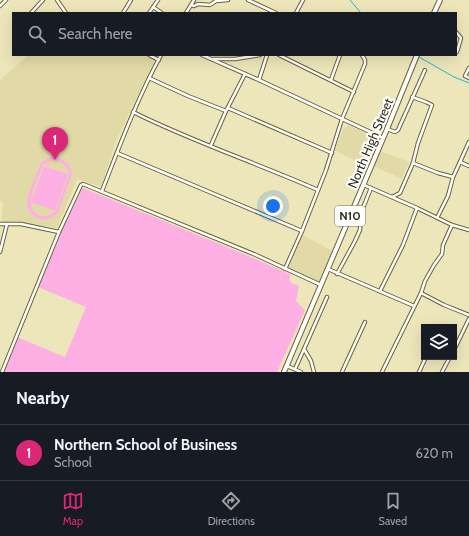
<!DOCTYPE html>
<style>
:root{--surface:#171b24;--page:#20242c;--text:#f1f3f6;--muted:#9ea1a6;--line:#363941;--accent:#db2777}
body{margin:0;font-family:Cabin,sans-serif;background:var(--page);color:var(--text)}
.controls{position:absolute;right:12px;bottom:12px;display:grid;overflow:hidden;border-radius:0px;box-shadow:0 4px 16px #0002}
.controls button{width:36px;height:36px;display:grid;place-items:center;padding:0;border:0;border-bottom:1px solid var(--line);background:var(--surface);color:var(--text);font:20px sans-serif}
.you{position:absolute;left:273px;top:206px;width:14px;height:14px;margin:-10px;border:3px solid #fff;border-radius:50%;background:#1a73e8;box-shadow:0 0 0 6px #1a73e833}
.badge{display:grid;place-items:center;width:26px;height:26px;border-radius:50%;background:var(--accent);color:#fff;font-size:13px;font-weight:700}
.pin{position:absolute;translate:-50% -33px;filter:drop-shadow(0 1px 2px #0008)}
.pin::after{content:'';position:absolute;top:21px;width:14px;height:12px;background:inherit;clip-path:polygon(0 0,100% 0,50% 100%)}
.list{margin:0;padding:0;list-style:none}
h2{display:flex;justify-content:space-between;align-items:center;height:52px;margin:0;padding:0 16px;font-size:17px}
h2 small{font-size:13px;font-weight:400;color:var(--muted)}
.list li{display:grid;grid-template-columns:26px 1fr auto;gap:12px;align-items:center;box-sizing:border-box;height:56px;padding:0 16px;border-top:1px solid var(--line)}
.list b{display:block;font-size:15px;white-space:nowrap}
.list p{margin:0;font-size:13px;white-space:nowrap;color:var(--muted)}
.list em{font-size:13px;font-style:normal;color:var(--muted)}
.icon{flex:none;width:22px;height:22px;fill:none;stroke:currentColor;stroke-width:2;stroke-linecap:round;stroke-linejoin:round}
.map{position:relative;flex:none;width:469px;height:372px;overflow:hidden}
.search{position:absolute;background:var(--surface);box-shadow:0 4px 16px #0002;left:12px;right:12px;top:12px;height:44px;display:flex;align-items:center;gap:10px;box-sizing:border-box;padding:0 14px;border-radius:0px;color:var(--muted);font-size:15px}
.sheet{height:108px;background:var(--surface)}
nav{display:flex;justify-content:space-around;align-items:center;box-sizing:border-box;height:56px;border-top:1px solid var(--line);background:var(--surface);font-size:11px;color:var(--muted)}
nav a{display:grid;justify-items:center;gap:2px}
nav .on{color:var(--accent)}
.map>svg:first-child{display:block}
</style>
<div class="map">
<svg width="469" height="372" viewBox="0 0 469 372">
<rect width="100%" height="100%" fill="#ede6ba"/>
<g fill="#e2daa6">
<path d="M 28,55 L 147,55 L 153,58 L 154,62 L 116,141 L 101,187 L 77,179 L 57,228 L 13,222 L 1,222 L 3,202 L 0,201 L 0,80 Z"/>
<path d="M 348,125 L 379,140 L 368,166 L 335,151 L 343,129 Z"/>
<path d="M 380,151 L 409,162 L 402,179 L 374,166 Z"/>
<path d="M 302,235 L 333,251 L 319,283 L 287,269 Z"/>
</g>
<g fill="#feb0e4" fill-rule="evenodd">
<path d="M 51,157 C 63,157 70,163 72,174 L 58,213 C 53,218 46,221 39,219 C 32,216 26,209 27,202 C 28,193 37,172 41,163 L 46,159 ZM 52,160 C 61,160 67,165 69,174 L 56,211 C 51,215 45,218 39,215 C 21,208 39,177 43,165 Z"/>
<path d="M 44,166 L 68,174 L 55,211 L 31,202 Z"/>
<path d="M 83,188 L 239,252 L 290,274 L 290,282 L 299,286 L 296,301 L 305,310 L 277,372 L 4,372 L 17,337 L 65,357 L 86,307 L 38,287 L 59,235 Z"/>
</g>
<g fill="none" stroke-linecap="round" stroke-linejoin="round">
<g stroke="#26b3d6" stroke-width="1">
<path d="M 350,0 L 361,13"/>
<path d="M 419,57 L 454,77 L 469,83"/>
</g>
<g stroke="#69623a" stroke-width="4.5">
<g id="minor">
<path d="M 57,0 L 66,13"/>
<path d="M 248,0 L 276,13"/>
<path d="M 191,5 L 194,6 L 198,4 L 210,5 L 216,1 L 228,0"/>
<path d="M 0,6 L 6,0"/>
<path d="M 153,7 L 162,13"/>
<path d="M 31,13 L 43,0"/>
<path d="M 123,13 L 131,0"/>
<path d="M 149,13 L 158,0"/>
<path d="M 186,13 L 194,0"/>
<path d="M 296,13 L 303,0"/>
<path d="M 456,32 L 461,38 L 457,52"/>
<path d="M 149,55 L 159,60"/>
<path d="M 202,55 L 259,80 L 383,138"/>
<path d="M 279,55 L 354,92"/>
<path d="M 213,59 L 235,59 L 260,55"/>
<path d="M 469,68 L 465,76 L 469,78"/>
<path d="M 149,78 L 188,96 L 226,111"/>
<path d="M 259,80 L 267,55"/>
<path d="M 331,80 L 340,55"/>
<path d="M 412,97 L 426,102 L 432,105 L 418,143 L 413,163"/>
<path d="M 228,108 L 332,153"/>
<path d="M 133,112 C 193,142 257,163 318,190"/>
<path d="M 387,129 L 395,132 L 398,130 L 425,70"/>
<path d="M 211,145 L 226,111 L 245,74"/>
<path d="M 117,153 L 302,231"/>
<path d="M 460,162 L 469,142"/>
<path d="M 364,185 L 417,208 L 452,225 L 469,230"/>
<path d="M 102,191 C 120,145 137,99 161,55"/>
<path d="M 392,197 L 400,193 L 413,163 L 438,173 L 453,177 L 460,162 L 469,166"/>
<path d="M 437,218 L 448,196 L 453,177"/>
<path d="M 0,224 L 21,224 L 59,232"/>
<path d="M 0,252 L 7,224"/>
<path d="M 285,269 L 302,231 L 326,170 L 342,119 L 365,64 L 365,60 L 362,55"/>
<path d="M 328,269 L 414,306"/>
<path d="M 337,274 L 355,241 L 360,230 L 361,213 L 371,188"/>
<path d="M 380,291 L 403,245 L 417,208"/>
<path d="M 421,293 L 425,281 L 434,265 L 442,254 L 443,245 L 452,225"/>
<path d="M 454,350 L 469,319"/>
<path d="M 287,366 L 301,372"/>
<path d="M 295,369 L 304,349"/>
<path d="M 2,372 L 59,232 L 81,185 L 83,184 L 256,255 L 321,285"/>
<path d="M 314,372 L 311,361 L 304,349 L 327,297"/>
<path d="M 342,372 L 365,322"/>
<path d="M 382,372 L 421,293 L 444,305 L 469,315"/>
<path d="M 419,372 L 426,357"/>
<path d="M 442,372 L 450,357"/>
</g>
</g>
<g stroke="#69623a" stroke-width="6">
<g id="highway">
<path d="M 434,13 L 440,0"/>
<path d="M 284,372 L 387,129 L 417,55"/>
</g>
</g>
<use href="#minor" stroke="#fff" stroke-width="2.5"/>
<use href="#highway" stroke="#fff" stroke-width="4"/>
</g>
<g text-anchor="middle" stroke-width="4" stroke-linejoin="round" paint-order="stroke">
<rect fill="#fff" stroke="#727064" stroke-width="1" x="335" y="206" width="30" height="20" rx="3"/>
<g font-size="12" font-weight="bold" fill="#353221">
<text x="350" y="220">N10</text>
</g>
<g font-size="13" fill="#353221" stroke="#fff">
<text transform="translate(370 143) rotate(-67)" y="5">North High Street</text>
</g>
</g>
</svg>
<div class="controls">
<button><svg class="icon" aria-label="layers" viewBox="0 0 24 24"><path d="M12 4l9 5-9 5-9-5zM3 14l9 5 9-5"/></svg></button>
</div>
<div class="you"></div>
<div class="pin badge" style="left:55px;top:160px">1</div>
<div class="search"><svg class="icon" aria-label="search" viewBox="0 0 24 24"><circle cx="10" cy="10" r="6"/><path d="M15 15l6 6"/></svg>Search here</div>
</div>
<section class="sheet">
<h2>Nearby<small></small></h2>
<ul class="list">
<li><span class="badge">1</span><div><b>Northern School of Business</b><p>School</p></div><em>620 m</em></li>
</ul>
</section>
<nav>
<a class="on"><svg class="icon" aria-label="map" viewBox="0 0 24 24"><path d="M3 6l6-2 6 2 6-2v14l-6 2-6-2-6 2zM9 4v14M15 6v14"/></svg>Map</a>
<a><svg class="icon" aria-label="directions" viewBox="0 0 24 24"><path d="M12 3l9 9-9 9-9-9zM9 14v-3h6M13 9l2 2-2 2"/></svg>Directions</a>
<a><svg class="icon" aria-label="saved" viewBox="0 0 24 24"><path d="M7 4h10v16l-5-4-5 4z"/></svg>Saved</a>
</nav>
